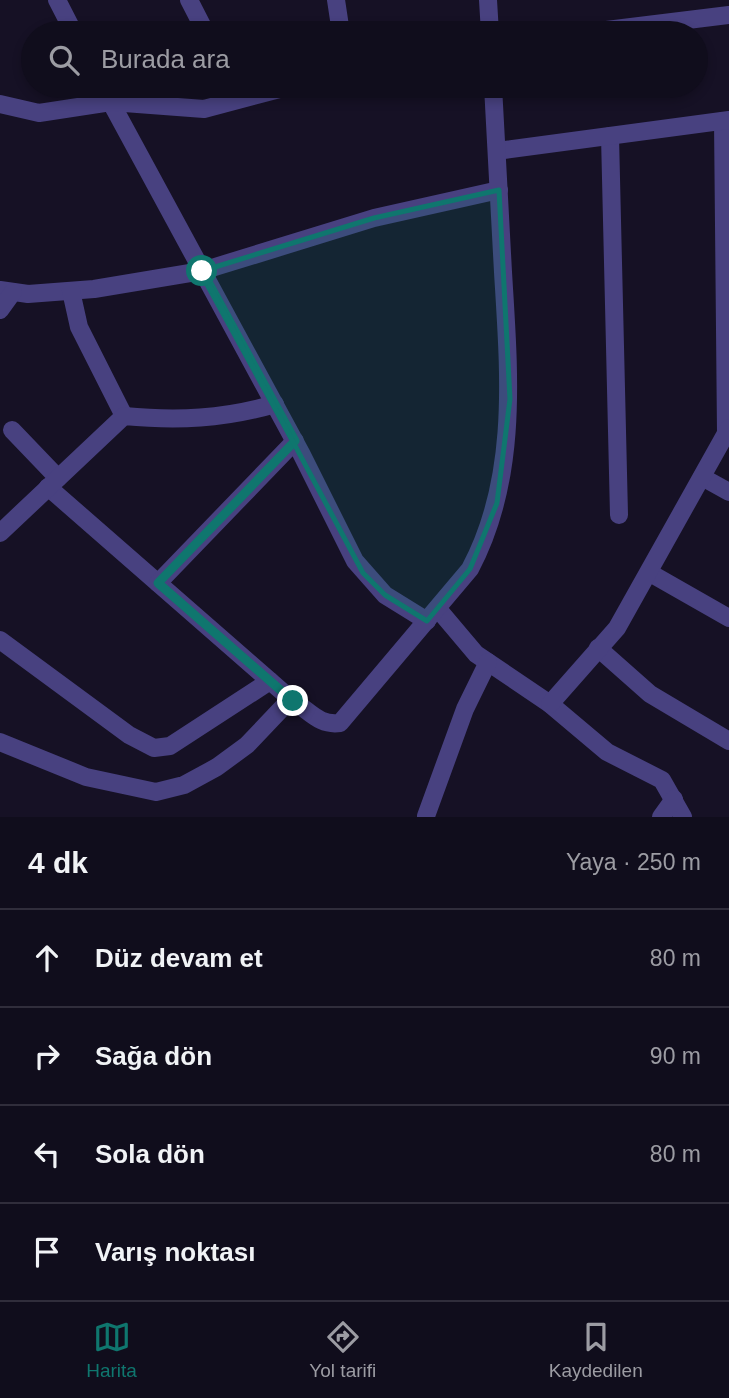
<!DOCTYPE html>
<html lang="tr">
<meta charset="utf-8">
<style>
:root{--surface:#100d1c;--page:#191625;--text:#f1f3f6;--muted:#9c9ca3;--line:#302d3b;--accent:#0f766e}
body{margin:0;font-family:Arial,sans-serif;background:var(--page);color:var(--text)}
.stop{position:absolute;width:21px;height:21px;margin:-16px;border:5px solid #0f766e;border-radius:50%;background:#fff}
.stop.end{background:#0f766e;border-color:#fff;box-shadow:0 2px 7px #0008}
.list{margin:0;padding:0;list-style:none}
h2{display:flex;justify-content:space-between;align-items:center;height:91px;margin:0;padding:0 28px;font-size:30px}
h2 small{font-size:23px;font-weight:400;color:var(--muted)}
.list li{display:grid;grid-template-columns:46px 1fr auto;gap:21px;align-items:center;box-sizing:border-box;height:98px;padding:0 28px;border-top:2px solid var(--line)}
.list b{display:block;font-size:26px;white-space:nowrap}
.list em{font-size:23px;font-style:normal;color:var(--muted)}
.icon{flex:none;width:38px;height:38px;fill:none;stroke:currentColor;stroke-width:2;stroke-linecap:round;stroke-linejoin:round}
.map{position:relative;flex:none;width:729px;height:817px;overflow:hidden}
.search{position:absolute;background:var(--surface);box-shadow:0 4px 10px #0003;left:21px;right:21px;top:21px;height:77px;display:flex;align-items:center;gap:18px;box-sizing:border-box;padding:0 24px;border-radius:38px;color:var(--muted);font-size:26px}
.sheet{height:483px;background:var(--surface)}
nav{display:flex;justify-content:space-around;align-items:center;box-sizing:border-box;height:98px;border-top:2px solid var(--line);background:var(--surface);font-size:19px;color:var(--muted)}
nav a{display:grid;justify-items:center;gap:4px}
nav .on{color:var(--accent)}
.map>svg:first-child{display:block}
</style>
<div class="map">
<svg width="729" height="817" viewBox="0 0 729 817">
<rect width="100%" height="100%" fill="#161125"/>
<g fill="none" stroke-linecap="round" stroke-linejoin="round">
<g stroke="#484180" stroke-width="18">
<path d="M 57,0 L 74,33"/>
<path d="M 189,0 L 206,33"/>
<path d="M 336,0 L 341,33"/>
<path d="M 488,0 L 490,33"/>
<path d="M 582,33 L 729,15"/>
<path d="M 102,86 L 301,453 L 355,561 L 385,595 L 427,621"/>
<path d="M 0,104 L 39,113 L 111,102 L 204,109 L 291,86"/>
<path d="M 723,121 L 726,433"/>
<path d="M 610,136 L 619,515"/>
<path d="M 497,151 L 729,120"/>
<path d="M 0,290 L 28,294 L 94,289 L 202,271 L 374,218 L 499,190"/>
<path d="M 71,291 L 79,327 L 124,416"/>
<path d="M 0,310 L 13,292"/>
<path d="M 12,430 L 58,478"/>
<path d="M 702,477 L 729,492"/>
<path d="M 48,487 L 293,701"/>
<path d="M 0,533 L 124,416 C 177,421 224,419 275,404"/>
<path d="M 650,573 L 729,618"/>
<path d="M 158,583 L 295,441"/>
<path d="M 438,609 L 476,654 L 550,704 L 607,752 L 662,780 L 683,817"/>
<path d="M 0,640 L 129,735 L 154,748 L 170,746 L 270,681"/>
<path d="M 598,648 L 650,694 L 729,741"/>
<path d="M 550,704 L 617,628 L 729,428"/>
<path d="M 0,742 L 86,777 L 156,792 L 184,785 L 217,767 L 247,745 L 284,706 L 293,701 C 310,711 319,726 340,723 L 470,569 C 519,477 509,372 503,272 C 500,210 496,148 493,86"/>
<path d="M 426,816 L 465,709 L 488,662"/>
<path d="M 661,817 L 674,799"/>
</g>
</g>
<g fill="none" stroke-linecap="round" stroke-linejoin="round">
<path stroke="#0f766e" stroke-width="9" d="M 202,271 L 295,441 L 158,583 L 293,701"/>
</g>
<path fill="#0f766e" fill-opacity="0.2" stroke="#0f766e" stroke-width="5" stroke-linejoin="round" d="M 499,190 L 510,399 L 497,503 L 470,569 L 427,621 L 385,595 L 363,573 L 202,271 L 374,218 Z"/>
</svg>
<div class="stop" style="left:202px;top:271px"></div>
<div class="stop end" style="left:293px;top:701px"></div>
<div class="search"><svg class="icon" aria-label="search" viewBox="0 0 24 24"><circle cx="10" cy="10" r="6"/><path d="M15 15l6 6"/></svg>Burada ara</div>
</div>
<section class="sheet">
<h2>4 dk<small>Yaya · 250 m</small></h2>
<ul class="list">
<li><svg class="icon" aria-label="ahead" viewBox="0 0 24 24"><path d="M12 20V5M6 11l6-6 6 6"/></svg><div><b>Düz devam et</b></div><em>80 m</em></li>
<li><svg class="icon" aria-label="right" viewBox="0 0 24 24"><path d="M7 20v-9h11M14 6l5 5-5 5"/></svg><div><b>Sağa dön</b></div><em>90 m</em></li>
<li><svg class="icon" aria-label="left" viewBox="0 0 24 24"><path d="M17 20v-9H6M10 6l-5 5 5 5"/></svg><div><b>Sola dön</b></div><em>80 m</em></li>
<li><svg class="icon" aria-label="arrive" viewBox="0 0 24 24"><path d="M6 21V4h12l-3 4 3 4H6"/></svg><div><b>Varış noktası</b></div></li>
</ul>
</section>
<nav>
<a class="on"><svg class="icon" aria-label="map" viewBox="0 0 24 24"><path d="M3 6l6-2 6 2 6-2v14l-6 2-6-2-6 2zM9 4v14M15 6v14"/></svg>Harita</a>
<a><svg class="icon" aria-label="directions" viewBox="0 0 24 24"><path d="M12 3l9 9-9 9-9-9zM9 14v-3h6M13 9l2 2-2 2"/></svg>Yol tarifi</a>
<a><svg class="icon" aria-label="saved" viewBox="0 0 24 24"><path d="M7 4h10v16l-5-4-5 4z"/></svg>Kaydedilen</a>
</nav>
